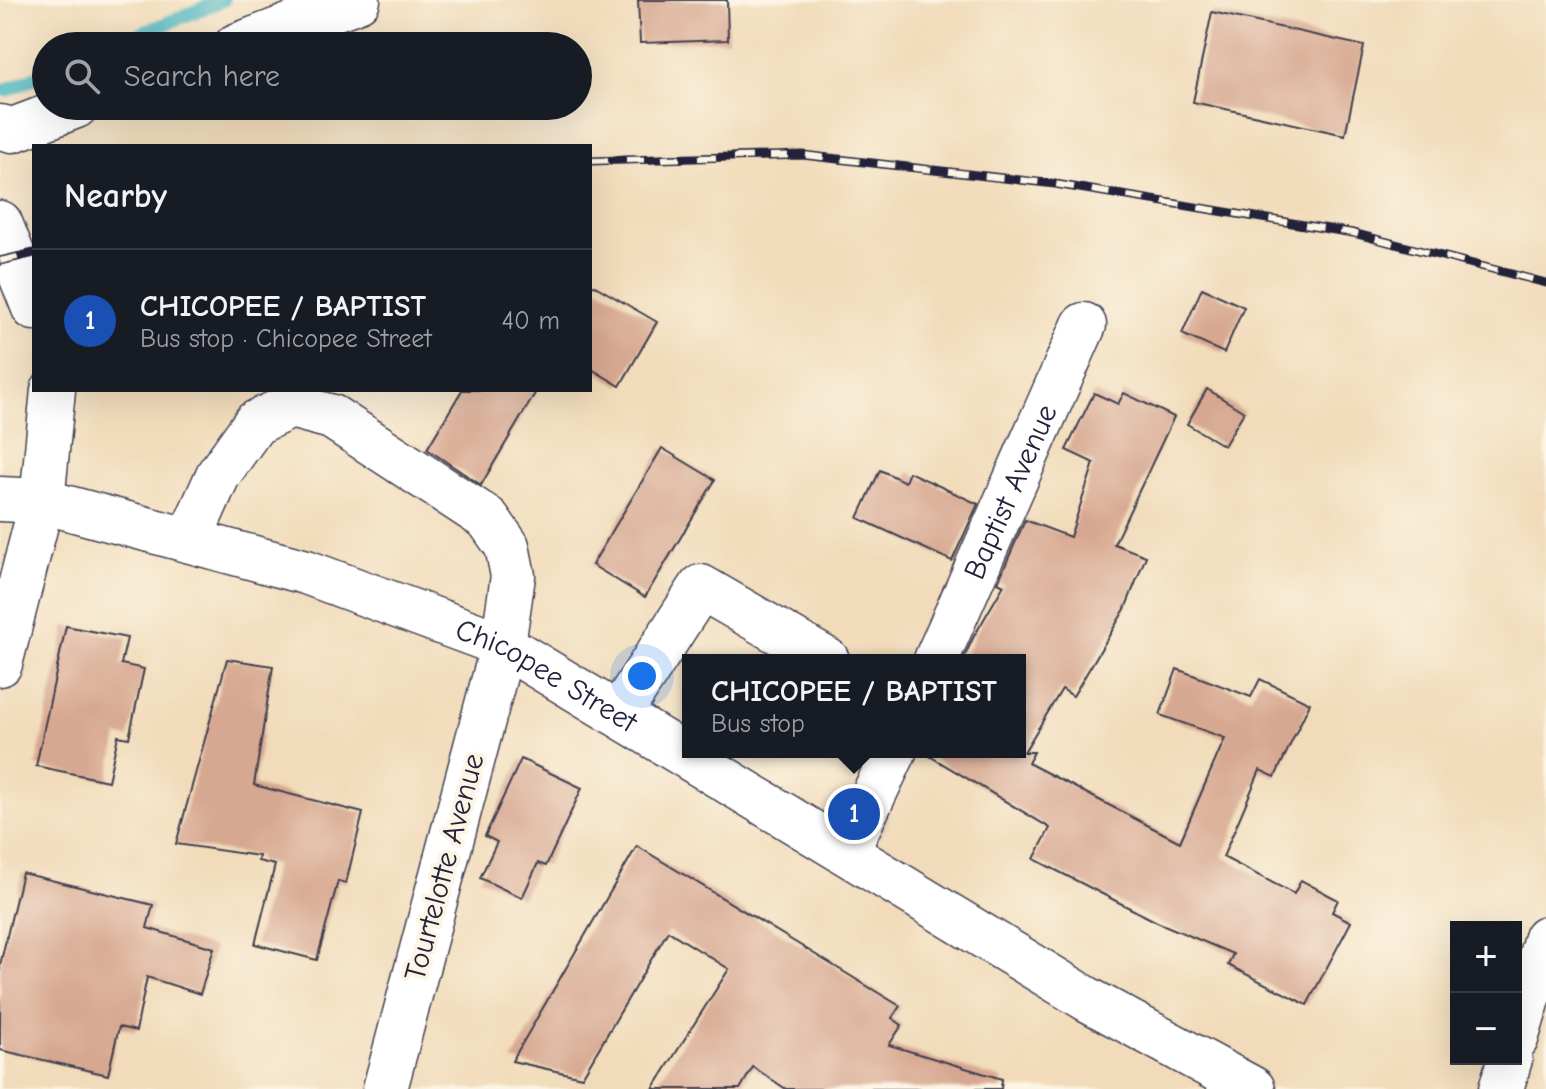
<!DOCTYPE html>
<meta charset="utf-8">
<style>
:root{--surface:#171b24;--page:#242831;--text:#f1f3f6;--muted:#9ea1a6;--line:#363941;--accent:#c8321e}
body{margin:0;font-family:"Comic Neue",sans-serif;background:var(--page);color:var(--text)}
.controls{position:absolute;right:24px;bottom:24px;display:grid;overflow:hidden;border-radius:0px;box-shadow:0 8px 32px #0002}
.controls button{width:72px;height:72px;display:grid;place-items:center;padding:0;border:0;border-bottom:2px solid var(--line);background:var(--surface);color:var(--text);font:40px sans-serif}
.you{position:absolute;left:642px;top:676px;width:28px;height:28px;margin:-20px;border:6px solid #fff;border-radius:50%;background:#1a73e8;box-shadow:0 0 0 12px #1a73e833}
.badge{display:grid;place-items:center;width:52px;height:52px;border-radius:50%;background:var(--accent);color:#fff;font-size:26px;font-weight:700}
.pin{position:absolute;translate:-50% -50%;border:4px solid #fff;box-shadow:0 2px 8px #0006}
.popup{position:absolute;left:682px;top:654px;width:344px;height:104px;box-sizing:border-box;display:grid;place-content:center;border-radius:0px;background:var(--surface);filter:drop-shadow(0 2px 6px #0005);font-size:26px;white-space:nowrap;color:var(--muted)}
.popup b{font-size:30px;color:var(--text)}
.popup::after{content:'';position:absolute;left:50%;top:100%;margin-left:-16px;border:16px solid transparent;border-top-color:var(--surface)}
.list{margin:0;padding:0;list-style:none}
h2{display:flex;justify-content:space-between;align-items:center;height:104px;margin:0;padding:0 32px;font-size:34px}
h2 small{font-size:26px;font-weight:400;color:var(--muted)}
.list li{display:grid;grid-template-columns:52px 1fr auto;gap:24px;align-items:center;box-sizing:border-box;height:144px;padding:0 32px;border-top:2px solid var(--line)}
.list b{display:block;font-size:30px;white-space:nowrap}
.list p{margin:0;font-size:26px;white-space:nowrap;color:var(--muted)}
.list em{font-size:26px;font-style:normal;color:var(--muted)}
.icon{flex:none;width:44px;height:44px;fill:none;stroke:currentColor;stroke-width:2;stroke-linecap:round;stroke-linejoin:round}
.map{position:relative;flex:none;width:1546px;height:1089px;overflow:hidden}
.search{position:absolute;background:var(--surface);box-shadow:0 8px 32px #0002;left:32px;top:32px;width:560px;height:88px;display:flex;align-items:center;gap:20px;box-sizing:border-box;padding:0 28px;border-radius:44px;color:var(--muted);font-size:30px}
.panel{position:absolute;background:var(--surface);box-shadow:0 8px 32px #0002;left:32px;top:144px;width:560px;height:248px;border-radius:0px}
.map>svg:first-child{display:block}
</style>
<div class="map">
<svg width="1546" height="1089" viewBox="0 0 1546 1089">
<rect width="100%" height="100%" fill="#fcf5e5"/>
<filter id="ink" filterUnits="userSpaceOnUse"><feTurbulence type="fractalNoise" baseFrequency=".0125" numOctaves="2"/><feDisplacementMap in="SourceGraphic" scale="16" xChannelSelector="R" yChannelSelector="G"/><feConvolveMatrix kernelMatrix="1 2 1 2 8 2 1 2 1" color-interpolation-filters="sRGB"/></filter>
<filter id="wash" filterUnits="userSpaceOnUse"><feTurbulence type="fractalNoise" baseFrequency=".006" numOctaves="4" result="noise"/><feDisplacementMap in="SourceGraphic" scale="32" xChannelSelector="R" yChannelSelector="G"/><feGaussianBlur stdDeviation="1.8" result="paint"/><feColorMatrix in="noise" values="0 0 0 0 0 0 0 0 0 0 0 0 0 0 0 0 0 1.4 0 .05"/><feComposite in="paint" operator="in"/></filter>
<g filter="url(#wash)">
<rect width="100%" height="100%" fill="#f1dbba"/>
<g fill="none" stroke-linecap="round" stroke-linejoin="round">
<g stroke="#45b4c0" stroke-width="14">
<path d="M 112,46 L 223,0"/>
<path d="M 6,90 L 46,73"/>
</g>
</g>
<g id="blocks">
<g fill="#d7a891">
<path d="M 638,0 L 727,0 L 728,40 L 640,43 Z"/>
<path d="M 1212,12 L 1364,46 L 1345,135 L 1193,102 Z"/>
<path d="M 590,283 L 657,322 L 620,386 L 590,368 Z"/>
<path d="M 1202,288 L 1244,307 L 1224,353 L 1182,334 Z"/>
<path d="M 1207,389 L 1244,412 L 1224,446 L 1187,424 Z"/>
<path d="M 462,390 L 537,390 L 481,485 L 427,449 Z"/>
<path d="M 1094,393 L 1118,404 L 1124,393 L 1174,417 L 1114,544 L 1146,556 L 1125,609 L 1073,696 L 1062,689 L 1024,752 L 1034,752 L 1028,763 L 1180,842 L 1225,738 L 1160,715 L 1177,669 L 1251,697 L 1260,679 L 1310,703 L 1275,777 L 1260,770 L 1223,857 L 1294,894 L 1301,880 L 1338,900 L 1332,912 L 1351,922 L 1307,1005 L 1228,965 L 1233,954 L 1157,922 L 1034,859 L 1050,828 L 923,752 L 1020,752 L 1020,660 L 963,660 L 973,638 L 1004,585 L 998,582 L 1025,520 L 1070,537 L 1094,463 L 1066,450 Z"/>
<path d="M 662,448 L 715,480 L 645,597 L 592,565 Z"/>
<path d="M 880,470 L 905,482 L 909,472 L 978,504 L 952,561 L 858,518 Z"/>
<path d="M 66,626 L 127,638 L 121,664 L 144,669 L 129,738 L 118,736 L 108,781 L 36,766 Z"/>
<path d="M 227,659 L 273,666 L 254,785 L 363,813 L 346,883 L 338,881 L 317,960 L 255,944 L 275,865 L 258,861 L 259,856 L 176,844 Z"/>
<path d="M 521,759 L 582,788 L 546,866 L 538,863 L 522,898 L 480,878 L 497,842 L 485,836 Z"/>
<path d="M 637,846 L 900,1006 L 892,1018 L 902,1025 L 889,1045 L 1002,1079 L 1001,1089 L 786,1089 L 753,1067 L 740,1089 L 653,1089 L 729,969 L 668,931 L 582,1077 L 512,1061 Z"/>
<path d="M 22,873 L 153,905 L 147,928 L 214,948 L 200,994 L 147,977 L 136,1031 L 119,1027 L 108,1075 L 0,1050 L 0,965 Z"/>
</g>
</g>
</g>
<g filter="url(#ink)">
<use href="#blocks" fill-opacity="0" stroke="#413e4e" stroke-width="2"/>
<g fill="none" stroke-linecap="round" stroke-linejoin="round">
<g stroke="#413e4e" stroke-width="47">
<g id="minor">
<path d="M 236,46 L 358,0"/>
<path d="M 0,127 L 13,130 L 76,106"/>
<path d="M 189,540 L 218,475 L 255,423 L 291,406 L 332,417 L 488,519 L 507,546 L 513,576 L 503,645 L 385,1089"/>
<path id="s1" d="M 936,660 L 1084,325"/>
<path d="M 0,664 L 42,501"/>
<path d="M 619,714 L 701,587 L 827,660"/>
<path d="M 847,851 L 894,752"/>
<path d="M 1516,1039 L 1546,938"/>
<path d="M 1501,1089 L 1510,1059"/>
</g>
</g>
<g stroke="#413e4e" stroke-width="47">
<g id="major">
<path d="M 0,223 L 34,308"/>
<path id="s2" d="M 0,499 L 42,501 L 306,572 L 503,645 L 1087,999 L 1253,1089"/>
<path d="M 42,501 L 53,390"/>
</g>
</g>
<use href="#minor" stroke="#fff" stroke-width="44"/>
<use href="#major" stroke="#fff" stroke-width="44"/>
<g stroke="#22223b" stroke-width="9">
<g id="rail">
<path d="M 590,161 L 803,155 L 1055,184 L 1353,233 L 1546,283"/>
<path d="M 0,261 L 34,253"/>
</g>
</g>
<use href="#rail" stroke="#fcf5e5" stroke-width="6" stroke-dasharray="18" stroke-linecap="butt"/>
</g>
</g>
<g text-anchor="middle" stroke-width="8" stroke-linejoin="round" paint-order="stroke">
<g font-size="30" fill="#22223b" stroke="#fcf5e5">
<text dy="10" stroke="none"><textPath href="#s1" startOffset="184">Baptist Avenue</textPath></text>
<text dy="10" stroke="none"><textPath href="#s2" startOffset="578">Chicopee Street</textPath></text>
<text transform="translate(444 867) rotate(-75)" y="10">Tourtelotte Avenue</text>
</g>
</g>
</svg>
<div class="controls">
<button>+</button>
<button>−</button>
</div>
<div class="you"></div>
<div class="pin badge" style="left:854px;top:814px;background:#1a4fb4">1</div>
<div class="popup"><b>CHICOPEE / BAPTIST</b>Bus stop</div>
<div class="search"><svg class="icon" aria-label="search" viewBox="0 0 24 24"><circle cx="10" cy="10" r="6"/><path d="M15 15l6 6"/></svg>Search here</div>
<section class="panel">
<h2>Nearby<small></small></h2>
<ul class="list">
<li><span class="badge" style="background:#1a4fb4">1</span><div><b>CHICOPEE / BAPTIST</b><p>Bus stop · Chicopee Street</p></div><em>40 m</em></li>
</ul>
</section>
</div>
